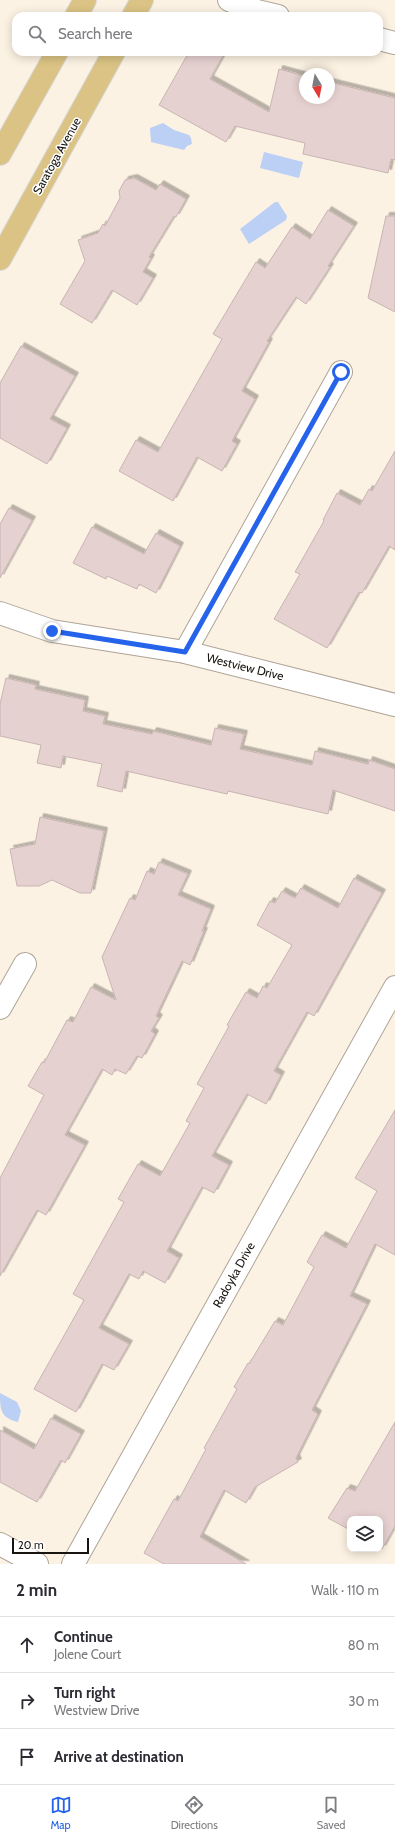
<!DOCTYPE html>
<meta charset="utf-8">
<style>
:root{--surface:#fff;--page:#f7f7f7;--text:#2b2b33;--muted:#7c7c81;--line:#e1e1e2;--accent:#2563eb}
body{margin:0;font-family:Cabin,sans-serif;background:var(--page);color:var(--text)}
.controls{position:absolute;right:12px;bottom:12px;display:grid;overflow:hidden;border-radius:8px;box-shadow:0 2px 10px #0003}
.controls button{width:36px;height:36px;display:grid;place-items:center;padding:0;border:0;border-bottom:1px solid var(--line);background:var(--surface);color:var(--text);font:20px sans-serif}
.compass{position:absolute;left:299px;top:68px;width:36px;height:36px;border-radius:50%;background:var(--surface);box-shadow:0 2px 10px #0003;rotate:170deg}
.scale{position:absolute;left:12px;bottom:10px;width:77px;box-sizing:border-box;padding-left:4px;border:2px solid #18140f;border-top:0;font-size:11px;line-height:14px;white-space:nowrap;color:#18140f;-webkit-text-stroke:3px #fff;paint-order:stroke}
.stop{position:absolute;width:12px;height:12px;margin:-9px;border:3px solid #2563eb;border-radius:50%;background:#fff}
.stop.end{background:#2563eb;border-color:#fff;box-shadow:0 1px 4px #0008}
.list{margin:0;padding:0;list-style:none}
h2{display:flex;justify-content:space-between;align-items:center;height:52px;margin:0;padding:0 16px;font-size:17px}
h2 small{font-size:13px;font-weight:400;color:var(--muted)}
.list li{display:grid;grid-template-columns:26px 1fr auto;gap:12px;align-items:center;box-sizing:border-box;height:56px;padding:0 16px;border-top:1px solid var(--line)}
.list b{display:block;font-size:15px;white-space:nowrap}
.list p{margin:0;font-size:13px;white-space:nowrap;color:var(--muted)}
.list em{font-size:13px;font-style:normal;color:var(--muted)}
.icon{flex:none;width:22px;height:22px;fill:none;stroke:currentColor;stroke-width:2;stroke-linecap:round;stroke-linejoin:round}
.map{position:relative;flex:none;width:395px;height:1564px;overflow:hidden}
.search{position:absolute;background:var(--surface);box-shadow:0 2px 10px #0003;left:12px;right:12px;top:12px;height:44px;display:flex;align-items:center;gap:10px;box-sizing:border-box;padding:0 14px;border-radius:12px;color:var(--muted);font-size:15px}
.sheet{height:220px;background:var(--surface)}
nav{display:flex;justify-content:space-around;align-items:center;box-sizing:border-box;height:56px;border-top:1px solid var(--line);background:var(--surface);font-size:11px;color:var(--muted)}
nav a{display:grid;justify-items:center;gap:2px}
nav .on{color:var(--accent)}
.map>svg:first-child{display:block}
</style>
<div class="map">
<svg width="395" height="1564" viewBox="0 0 395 1564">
<defs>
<filter id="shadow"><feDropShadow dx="3.5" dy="-3.5" stdDeviation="0" flood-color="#0004"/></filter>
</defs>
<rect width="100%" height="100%" fill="#fcf2e3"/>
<g fill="#bbd0f4">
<path d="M 163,123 L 174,130 L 189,135 L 191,138 L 192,144 L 187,146 L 184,150 L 151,142 L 150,128 Z"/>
<path d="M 264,152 L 303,162 L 299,178 L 260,168 Z"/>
<path d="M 275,202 L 278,202 L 287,216 L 286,220 L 249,244 L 240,229 Z"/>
<path d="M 0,1393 L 17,1402 L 21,1411 L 18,1422 C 0,1418 0,1409 0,1393 Z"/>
</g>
<g fill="#e5d1d0" stroke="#c8b4b3" filter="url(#shadow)">
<path d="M 189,52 L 225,52 L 210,79 L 269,112 L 279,69 L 305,76 L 305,98 L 329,98 L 329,82 L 395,98 L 395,160 L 391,159 L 388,173 L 303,154 L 305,143 L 235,126 L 226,142 L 159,105 Z"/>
<path d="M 134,178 L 156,190 L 160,184 L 186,199 L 176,217 L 174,216 L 149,257 L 151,258 L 143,272 L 153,278 L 137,305 L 112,290 L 92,323 L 60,304 L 85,261 L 78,240 L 98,233 L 103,224 L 105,226 L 120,198 L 119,191 L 125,180 Z"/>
<path d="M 328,210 L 354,226 L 328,266 L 330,267 L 306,304 L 296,297 L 267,341 L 269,342 L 242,391 L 255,399 L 232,441 L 237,444 L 222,471 L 197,457 L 173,501 L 119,471 L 136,440 L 158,452 L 222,339 L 213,334 L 256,262 L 265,268 L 292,227 L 310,239 Z"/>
<path d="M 386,216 L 395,216 L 395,312 L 368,298 Z"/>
<path d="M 21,346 L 75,376 L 50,419 L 67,428 L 47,464 L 0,438 L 0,383 Z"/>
<path d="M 395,451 L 395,550 L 389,546 L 362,593 L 359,592 L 327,648 L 274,619 L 300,574 L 295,572 L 324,521 L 323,520 L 337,493 L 360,505 L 369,489 L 372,491 Z"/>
<path d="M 9,508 L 32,520 L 0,578 L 0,524 Z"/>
<path d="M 92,527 L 144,554 L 156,533 L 180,546 L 156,593 L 139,584 L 137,589 L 107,576 L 106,579 L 73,563 Z"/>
<path d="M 6,678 L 36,685 L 35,689 L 85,700 L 83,711 L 105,716 L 103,724 L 152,734 L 153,731 L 211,745 L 215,728 L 244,734 L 240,749 L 312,765 L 315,751 L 368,764 L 369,760 L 395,769 L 395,811 L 333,790 L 328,814 L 228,791 L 227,794 L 126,771 L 122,792 L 97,786 L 102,764 L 63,756 L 61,768 L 37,763 L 41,745 L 0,736 L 0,704 Z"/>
<path d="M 40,817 L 104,831 L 91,893 L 80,893 L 52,880 L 39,886 L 17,886 L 10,849 L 35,844 Z"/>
<path d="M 159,862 L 188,874 L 178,895 L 211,909 L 202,931 L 204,931 L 190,965 L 182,961 L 156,1016 L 159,1018 L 151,1031 L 155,1034 L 142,1058 L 137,1056 L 126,1074 L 115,1069 L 112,1075 L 102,1069 L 65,1135 L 85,1145 L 46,1215 L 37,1210 L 0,1276 L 0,1178 L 44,1095 L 28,1086 L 42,1062 L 44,1063 L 67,1020 L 73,1022 L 91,987 L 116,1000 L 102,957 L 130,898 L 135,900 L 147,871 L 154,874 Z"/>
<path d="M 354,878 L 382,893 L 314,1016 L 307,1012 L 274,1071 L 281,1075 L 266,1104 L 247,1094 L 212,1156 L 229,1165 L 214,1193 L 202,1187 L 167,1251 L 179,1258 L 175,1265 L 165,1283 L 143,1271 L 139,1279 L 129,1274 L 99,1328 L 129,1344 L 114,1370 L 102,1364 L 76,1412 L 34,1389 L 84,1300 L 73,1294 L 124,1202 L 118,1199 L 138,1164 L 160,1176 L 190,1123 L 186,1121 L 204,1088 L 197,1084 L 229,1026 L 227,1025 L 246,992 L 257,998 L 263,986 L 267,988 L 292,945 L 257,925 L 270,901 L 275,903 L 282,891 L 295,898 L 301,888 L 338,908 Z"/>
<path d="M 395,1110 L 395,1255 L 375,1244 L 350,1296 L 367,1304 L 312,1410 L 318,1414 L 296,1458 L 298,1462 L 255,1487 L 246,1503 L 224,1490 L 200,1537 L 246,1564 L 164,1564 L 144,1553 L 174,1499 L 178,1501 L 206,1449 L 204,1448 L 237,1389 L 234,1387 L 248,1363 L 249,1364 L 275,1321 L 283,1325 L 314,1267 L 307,1262 L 322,1235 L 346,1248 L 377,1191 L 355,1178 Z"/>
<path d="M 51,1418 L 81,1434 L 65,1463 L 61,1460 L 37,1502 L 0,1482 L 0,1430 L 34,1449 Z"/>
<path d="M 395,1422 L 395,1526 L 382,1549 L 380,1547 L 380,1519 L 350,1519 L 350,1530 L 328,1518 L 347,1488 L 355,1491 Z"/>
</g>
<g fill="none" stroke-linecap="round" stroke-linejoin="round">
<g stroke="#aea497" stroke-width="24">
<g id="minor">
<path d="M 229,0 L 257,11 L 278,16"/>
<path d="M 379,39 L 395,43"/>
<path d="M 0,613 L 52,631 L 185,652 L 395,705"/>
<path d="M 185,652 L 341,372"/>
<path d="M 0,1008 L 25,964"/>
<path d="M 0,1544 L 37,1564"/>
<path d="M 73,1564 L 395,987"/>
</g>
</g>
<g stroke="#dad9d9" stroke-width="24">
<g id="trunk">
<path d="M 76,16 L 85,0"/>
<path d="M 133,16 L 142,0"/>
<path d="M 0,154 L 57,52"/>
<path d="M 0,259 L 114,52"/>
</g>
</g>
<use href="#minor" stroke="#fff" stroke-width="22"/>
<use href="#trunk" stroke="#dac384" stroke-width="22"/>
</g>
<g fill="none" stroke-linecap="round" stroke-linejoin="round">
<path stroke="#2563eb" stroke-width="5" d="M 52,631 L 185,652 L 341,372"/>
</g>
<g text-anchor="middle" stroke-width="3" stroke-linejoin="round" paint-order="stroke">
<g font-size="12" fill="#18140f" stroke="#fff">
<text transform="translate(57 156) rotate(-61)" y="4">Saratoga Avenue</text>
<text transform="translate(245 667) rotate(14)" y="4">Westview Drive</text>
<text transform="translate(234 1275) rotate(-61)" y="4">Radoyka Drive</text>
</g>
</g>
</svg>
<div class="controls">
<button><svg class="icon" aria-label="layers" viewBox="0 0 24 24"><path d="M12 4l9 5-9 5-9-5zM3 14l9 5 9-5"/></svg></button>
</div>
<svg class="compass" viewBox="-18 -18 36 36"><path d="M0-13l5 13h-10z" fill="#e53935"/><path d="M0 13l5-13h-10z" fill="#7c7c81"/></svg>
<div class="scale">20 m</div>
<div class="stop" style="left:341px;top:372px"></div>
<div class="stop end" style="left:52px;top:631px"></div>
<div class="search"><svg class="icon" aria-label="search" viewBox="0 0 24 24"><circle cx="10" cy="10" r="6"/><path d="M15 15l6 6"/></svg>Search here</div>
</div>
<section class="sheet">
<h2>2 min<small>Walk · 110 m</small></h2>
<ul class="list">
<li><svg class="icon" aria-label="ahead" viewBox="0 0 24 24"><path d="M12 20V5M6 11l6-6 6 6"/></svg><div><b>Continue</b><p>Jolene Court</p></div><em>80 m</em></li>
<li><svg class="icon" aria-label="right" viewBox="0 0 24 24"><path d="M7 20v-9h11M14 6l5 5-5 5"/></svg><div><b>Turn right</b><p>Westview Drive</p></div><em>30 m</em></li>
<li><svg class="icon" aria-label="arrive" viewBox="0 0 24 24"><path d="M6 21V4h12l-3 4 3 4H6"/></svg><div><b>Arrive at destination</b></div></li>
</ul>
</section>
<nav>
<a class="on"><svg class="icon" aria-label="map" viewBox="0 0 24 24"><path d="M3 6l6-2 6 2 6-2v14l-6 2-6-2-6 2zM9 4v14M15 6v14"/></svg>Map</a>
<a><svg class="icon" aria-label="directions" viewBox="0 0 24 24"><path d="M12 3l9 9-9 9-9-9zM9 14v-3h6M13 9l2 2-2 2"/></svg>Directions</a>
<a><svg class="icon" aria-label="saved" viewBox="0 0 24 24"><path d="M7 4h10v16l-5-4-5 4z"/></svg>Saved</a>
</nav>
